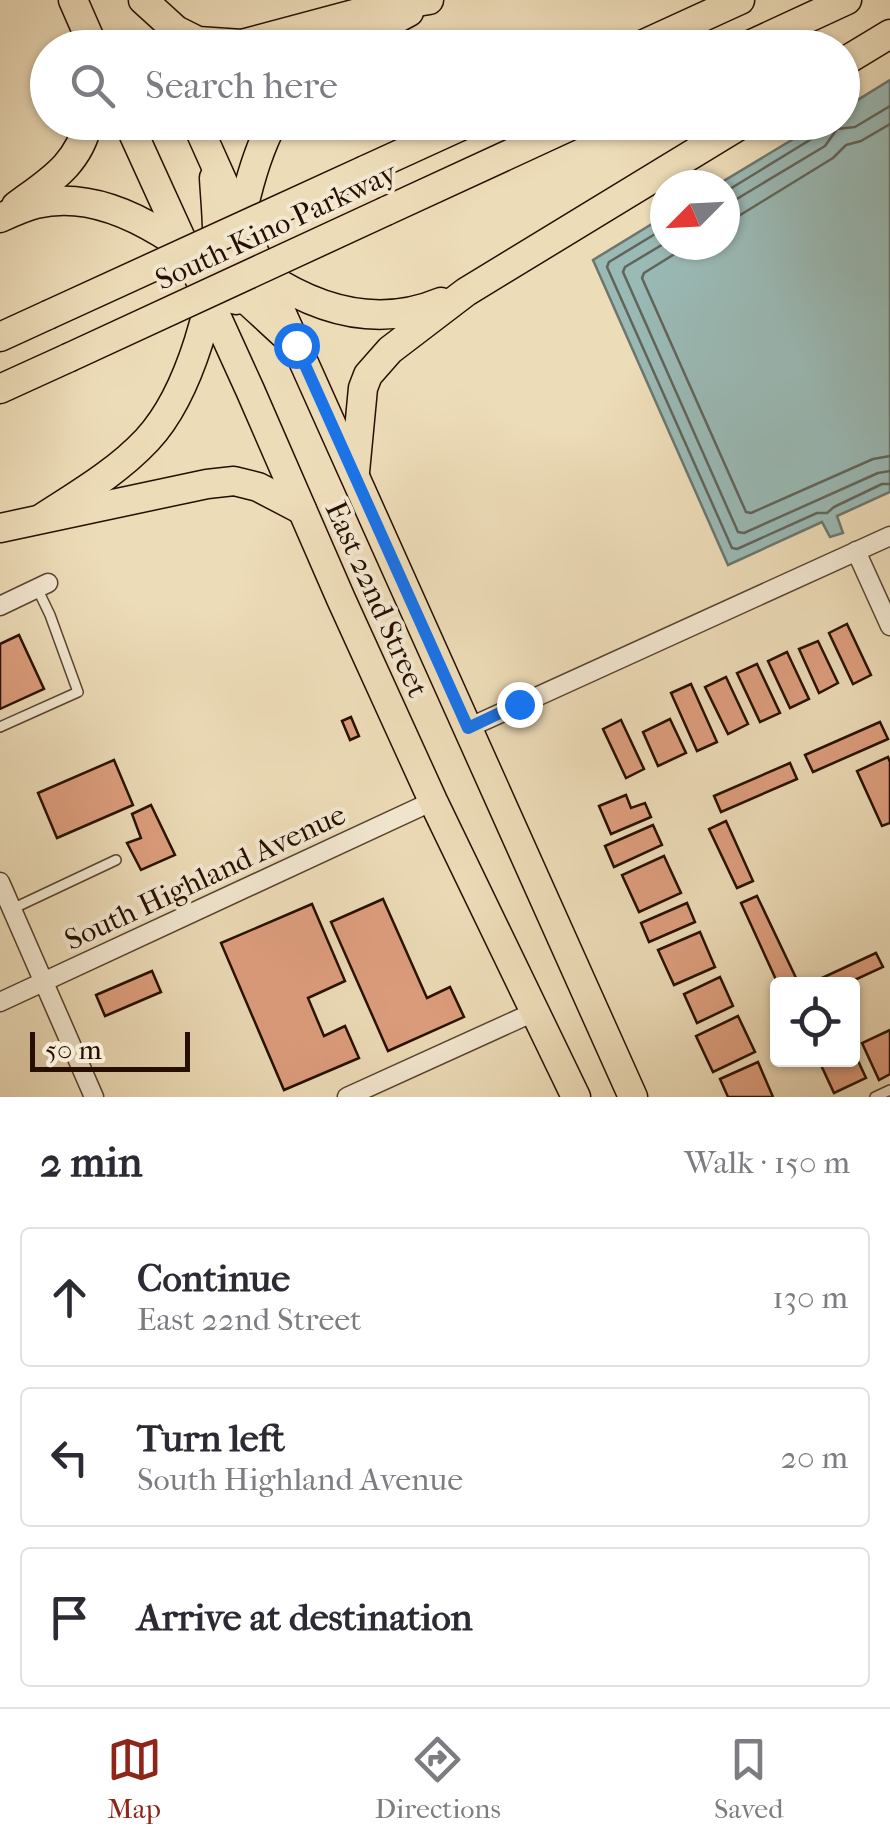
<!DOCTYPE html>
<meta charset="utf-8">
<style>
:root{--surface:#fff;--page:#f2f2f3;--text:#2b2b33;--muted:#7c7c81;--line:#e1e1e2;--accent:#8f2418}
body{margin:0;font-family:"IM FELL French Canon",serif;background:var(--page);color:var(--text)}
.controls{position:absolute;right:30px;bottom:30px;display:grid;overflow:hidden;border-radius:10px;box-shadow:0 2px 8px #0004}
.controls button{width:90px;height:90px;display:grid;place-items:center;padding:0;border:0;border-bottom:2px solid var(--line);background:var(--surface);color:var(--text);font:50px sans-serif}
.compass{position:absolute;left:650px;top:170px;width:90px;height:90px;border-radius:50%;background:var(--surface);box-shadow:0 2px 8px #0004;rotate:246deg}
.scale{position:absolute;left:30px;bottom:25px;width:160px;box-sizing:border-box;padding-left:10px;border:5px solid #270f00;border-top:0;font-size:28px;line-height:35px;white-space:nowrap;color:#270f00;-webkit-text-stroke:8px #f3e8d1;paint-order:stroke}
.stop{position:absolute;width:30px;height:30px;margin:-22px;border:8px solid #1a73e8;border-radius:50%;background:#fff}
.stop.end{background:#1a73e8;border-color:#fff;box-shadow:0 2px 10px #0008}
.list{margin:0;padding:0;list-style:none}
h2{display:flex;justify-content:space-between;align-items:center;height:130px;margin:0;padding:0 40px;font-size:42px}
h2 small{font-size:32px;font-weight:400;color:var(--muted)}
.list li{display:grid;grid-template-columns:65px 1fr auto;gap:30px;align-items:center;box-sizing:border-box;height:140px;margin:0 20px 20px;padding:0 20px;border:2px solid var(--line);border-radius:10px}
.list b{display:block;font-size:38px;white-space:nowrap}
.list p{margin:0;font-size:32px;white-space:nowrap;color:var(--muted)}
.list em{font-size:32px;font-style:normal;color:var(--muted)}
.icon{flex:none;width:55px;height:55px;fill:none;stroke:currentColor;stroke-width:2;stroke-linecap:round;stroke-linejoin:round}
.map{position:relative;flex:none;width:890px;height:1097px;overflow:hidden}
.search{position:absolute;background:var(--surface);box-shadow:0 2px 8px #0004;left:30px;right:30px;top:30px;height:110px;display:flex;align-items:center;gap:25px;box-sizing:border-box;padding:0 35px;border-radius:55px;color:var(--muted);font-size:38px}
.sheet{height:610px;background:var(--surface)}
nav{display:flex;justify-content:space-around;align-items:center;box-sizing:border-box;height:140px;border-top:2px solid var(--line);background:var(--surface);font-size:28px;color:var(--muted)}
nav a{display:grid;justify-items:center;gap:5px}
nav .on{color:var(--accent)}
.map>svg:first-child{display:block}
</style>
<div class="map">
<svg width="890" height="1097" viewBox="0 0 890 1097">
<rect width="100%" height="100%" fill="#eddcb8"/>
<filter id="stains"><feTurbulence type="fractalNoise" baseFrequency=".002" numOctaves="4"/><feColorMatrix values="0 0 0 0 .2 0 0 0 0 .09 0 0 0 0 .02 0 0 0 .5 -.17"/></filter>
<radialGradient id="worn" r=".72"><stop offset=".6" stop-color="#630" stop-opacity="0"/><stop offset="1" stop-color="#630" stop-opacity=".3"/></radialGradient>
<path fill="#9abab6" stroke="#6c766d" stroke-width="2.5" d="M 890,80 L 890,492 L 837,516 L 843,533 L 830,537 L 822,522 L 728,565 L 593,260 L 665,216 L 665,245 L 725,245 L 725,185 L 717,185 L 820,123 L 842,122 L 843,109 Z"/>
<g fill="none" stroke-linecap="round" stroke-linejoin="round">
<g stroke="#60645b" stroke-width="2.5">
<path d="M 725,192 L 818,135 L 822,130 L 823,122"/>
<path d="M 725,206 L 825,146 L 837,129 L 855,127 L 890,106"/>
<path d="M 725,221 L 737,217 L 833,158 L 846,145 L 861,141 L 890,124"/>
<path d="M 665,228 L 609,262 L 607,267 L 732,548 L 737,549 L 817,513 L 827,513 L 834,507 L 882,484 L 890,484"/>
<path d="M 665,243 L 625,267 L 623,272 L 738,532 L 744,533 L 878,473 L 890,471"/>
<path d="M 689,245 L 644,273 L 642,278 L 746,512 L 751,513 L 873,459 L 890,456"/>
</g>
</g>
<g fill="#de9e7e" stroke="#270f00" stroke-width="2.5">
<path d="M 847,624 L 871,675 L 853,684 L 829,633 Z"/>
<path d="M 19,635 L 44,689 L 0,709 L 0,644 Z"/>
<path d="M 818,641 L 838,683 L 819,693 L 799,649 Z"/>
<path d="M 787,652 L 809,699 L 790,708 L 768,661 Z"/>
<path d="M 757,664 L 780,713 L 760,722 L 737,673 Z"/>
<path d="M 726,677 L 748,724 L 728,734 L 705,687 Z"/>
<path d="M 691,684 L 717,742 L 697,751 L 671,693 Z"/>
<path d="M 351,717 L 359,736 L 350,740 L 342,721 Z"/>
<path d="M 670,719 L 686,753 L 658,766 L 643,732 Z"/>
<path d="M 621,720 L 644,769 L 626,778 L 603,729 Z"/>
<path d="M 880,722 L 888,739 L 813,772 L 805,755 Z"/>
<path d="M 888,757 L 890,762 L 890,823 L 882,826 L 857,771 Z"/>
<path d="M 114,760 L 133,805 L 57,838 L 38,793 Z"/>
<path d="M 790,763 L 797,779 L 721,812 L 714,796 Z"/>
<path d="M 626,795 L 631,808 L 645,803 L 651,817 L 611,834 L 599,806 Z"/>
<path d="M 151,805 L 175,855 L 141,870 L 127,843 L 141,838 L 132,814 Z"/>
<path d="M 726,821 L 753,881 L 737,888 L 709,829 Z"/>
<path d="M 653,825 L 662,845 L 614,867 L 605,846 Z"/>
<path d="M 664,856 L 681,893 L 639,912 L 622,875 Z"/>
<path d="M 757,896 L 797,980 L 799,984 L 778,984 L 741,903 Z"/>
<path d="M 383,899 L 427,998 L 450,987 L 464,1017 L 388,1051 L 331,922 Z"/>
<path d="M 687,903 L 695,922 L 649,942 L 641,923 Z"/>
<path d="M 312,904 L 345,981 L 308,998 L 324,1036 L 345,1026 L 359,1058 L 284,1090 L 221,943 Z"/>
<path d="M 700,932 L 715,967 L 674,985 L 658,950 Z"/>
<path d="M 876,953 L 883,967 L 846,984 L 809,984 Z"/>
<path d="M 152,971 L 161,992 L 105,1016 L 96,995 Z"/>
<path d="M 720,977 L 733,1006 L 697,1023 L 684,994 Z"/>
<path d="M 738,1016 L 755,1052 L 713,1072 L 696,1036 Z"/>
<path d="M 890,1030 L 890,1074 L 879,1080 L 862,1043 Z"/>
<path d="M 853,1050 L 866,1078 L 834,1093 L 821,1065 L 832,1060 L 852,1060 Z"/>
<path d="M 758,1062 L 773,1097 L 728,1097 L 720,1079 Z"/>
</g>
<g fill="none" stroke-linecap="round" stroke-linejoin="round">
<g stroke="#58422e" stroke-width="12">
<g id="lane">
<path d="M 0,727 L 78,692 L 50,615 L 37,588"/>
<path d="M 12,909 L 116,860"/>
<path d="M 875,1097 L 890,1090"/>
</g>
</g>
<g stroke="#58422e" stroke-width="21">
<g id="street">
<path d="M 856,551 L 890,626"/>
<path d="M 0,606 L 48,583"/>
<path d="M 468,728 L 890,536"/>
<path d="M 0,882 L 94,1097"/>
<path d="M 0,1002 L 433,801"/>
<path d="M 347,1097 L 534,1012"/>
</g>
</g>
<g stroke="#270f00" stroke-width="31">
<g id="primary">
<path d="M 73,0 L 94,48"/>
<path d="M 143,0 L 176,30 L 198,41 L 242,44 L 369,10 L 429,0"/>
<path d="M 342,48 L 409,12"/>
<path d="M 635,48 L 740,0"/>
<path d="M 743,48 L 847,0"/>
<path d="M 842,63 L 890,34"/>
<path d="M 128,122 L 250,390 L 341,599 L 433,801 L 576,1097"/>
<path d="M 196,122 L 633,1097"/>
<path d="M 365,170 L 470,122"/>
<path d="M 16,206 C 48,182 79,165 88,122"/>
<path d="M 386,211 L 579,122"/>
<path d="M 0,218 C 11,213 24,207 36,204 C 130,181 225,281 288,338"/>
<path d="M 265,275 C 319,311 379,328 441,302"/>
<path d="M 236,300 C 229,251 250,166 273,122"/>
<path d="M 0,337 L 48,315"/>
<path d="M 0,389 L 68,358"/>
<path d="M 355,472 L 363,388 L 368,375 L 390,350 L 466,292 L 745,122"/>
<path d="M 42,518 C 79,494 117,472 147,440 C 190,394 218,294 217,232 C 217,214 215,196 214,178"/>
<path d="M 0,528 L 207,484 L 234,481 L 258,487 L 302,510"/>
</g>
</g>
<use href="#lane" stroke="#f3e8d1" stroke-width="9"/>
<use href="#street" stroke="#f3e8d1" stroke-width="18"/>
<use href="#primary" stroke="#eddcb8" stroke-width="28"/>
<g stroke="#270f00" stroke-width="31" stroke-linecap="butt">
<g id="primary-bridge">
<path d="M 48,315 L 365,170"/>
<path d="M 68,358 L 386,211"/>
</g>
</g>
<use href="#primary-bridge" stroke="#eddcb8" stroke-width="28"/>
</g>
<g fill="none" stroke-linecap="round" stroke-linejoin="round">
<path stroke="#1a73e8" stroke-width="12" d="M 296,345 L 468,728 L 519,704"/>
</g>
<g text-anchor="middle" stroke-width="8" stroke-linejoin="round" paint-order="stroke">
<g font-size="30" fill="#270f00" stroke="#f3e8d1">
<text transform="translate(276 226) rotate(-25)" y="10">South Kino Parkway</text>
<text transform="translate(377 599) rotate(66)" y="10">East 22nd Street</text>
<text transform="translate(205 877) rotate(-25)" y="10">South Highland Avenue</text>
</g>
</g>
<rect width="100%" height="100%" filter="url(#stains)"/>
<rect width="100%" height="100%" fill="url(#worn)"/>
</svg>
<div class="controls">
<button><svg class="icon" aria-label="locate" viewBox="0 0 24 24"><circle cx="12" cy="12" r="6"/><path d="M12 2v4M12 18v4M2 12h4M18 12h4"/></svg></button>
</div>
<svg class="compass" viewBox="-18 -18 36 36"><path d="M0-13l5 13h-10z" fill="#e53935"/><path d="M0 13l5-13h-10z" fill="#7c7c81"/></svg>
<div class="scale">50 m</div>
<div class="stop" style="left:296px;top:345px"></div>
<div class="stop end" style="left:519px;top:704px"></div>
<div class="search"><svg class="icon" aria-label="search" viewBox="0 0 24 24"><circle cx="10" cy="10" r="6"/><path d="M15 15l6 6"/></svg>Search here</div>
</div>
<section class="sheet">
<h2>2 min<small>Walk · 150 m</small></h2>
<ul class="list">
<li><svg class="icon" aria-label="ahead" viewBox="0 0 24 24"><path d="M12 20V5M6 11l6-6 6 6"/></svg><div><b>Continue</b><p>East 22nd Street</p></div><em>130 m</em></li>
<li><svg class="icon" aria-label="left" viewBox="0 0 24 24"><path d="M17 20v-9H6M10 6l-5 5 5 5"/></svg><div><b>Turn left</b><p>South Highland Avenue</p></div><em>20 m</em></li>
<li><svg class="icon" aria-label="arrive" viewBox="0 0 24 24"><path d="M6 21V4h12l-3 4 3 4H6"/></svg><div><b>Arrive at destination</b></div></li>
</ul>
</section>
<nav>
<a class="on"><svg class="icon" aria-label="map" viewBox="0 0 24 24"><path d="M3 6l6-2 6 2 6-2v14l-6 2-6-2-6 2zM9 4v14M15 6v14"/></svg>Map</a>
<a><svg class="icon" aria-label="directions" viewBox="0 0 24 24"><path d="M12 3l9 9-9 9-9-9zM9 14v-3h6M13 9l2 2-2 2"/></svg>Directions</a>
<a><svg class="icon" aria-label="saved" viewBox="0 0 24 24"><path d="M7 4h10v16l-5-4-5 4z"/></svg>Saved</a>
</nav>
